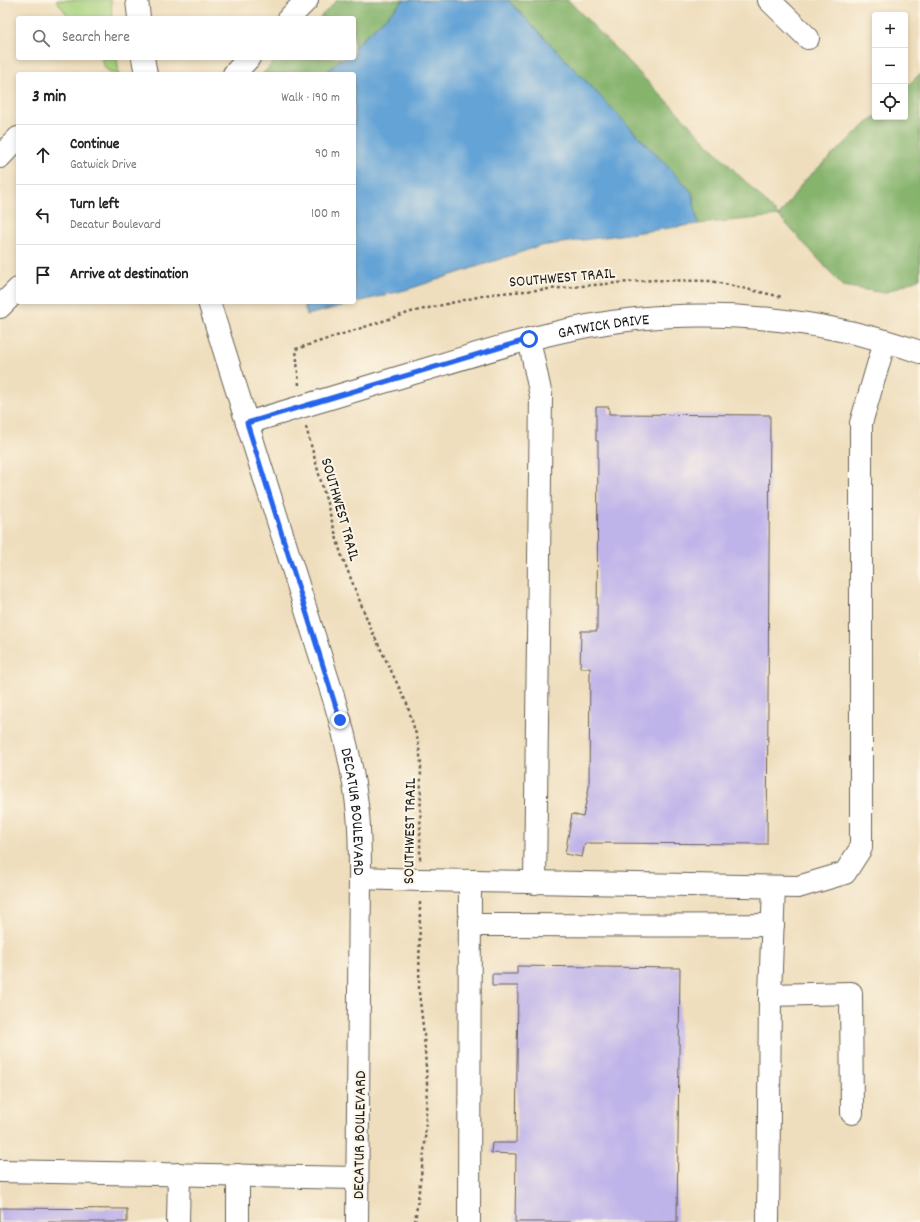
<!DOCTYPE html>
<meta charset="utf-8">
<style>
:root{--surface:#fff;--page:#f6f6f6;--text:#222;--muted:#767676;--line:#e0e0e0}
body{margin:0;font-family:Dekko,sans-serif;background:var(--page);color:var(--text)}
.controls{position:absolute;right:12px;top:12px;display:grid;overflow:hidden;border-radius:4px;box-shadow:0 2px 6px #0003}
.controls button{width:36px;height:36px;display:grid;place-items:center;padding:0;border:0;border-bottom:1px solid var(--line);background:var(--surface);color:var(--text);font:20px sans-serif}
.stop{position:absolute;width:12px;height:12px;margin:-9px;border:3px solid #2563eb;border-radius:50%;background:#fff}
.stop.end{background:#2563eb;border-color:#fff;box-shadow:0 1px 4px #0008}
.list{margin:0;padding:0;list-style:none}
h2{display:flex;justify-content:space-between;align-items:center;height:52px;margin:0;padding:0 16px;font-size:17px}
h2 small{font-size:13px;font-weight:400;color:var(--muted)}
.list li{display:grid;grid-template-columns:26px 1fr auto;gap:12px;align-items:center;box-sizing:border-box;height:60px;padding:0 16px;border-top:1px solid var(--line)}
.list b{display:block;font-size:15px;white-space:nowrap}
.list p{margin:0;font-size:13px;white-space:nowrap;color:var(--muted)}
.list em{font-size:13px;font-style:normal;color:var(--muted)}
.icon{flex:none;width:22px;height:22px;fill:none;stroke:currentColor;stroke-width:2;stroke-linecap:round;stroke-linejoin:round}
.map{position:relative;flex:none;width:920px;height:1222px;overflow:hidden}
.search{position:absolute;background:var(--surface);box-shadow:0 2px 6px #0003;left:16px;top:16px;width:340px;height:44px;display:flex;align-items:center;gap:10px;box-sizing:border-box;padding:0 14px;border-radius:4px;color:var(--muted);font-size:15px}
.panel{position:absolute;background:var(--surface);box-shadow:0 2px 6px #0003;left:16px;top:72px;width:340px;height:232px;border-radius:4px}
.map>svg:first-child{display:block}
</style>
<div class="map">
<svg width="920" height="1222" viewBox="0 0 920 1222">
<rect width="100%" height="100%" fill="#fcf5e5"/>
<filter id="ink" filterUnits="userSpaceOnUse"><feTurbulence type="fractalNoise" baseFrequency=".025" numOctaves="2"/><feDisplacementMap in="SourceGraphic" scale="8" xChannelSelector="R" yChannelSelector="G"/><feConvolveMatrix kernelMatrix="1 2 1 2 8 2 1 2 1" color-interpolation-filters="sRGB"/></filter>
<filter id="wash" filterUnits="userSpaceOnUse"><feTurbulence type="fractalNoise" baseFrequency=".012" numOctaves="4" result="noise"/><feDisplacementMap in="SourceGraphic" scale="16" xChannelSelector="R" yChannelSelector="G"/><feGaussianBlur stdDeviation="0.9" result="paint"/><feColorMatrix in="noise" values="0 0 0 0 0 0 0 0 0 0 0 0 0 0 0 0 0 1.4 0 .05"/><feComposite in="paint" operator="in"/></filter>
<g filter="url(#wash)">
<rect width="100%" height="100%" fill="#efdebd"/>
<g fill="#a8d27e" stroke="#62774d">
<path d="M 56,0 L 111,0 L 112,18 L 70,18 Z"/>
<path d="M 101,58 L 117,58 L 119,74 C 108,74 104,68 101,58 Z"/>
</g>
<g fill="#86b46d" stroke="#516844">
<path d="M 337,0 L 404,0 L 354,47 L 354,18 L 319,18 Z"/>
<path d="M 508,0 L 568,0 L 779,216 L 804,181 L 875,116 L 875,117 L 905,117 L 905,88 L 920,74 L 920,278 L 884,293 L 843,286 L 779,216 L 698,224 L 692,192 Z"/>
<path d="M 278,58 L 342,58 L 325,74 L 262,74 Z"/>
</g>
<path fill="#63a3d6" stroke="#406079" d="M 404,0 L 508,0 L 692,192 L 698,224 L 540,246 L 409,289 L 307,315 L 303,302 L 354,302 L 354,74 L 325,74 L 342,58 L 354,58 L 354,47 Z"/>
<g id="blocks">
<g fill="#bfb4e9">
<path d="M 596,407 L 609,407 L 609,414 L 770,415 L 767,844 L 585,843 L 582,857 L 565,854 L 572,814 L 583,817 L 589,787 L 590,668 L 580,668 L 581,631 L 597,631 L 598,441 L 596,441 Z"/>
<path d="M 517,966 L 680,968 L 677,1222 L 515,1222 L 516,1154 L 491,1153 L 492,1143 L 516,1143 L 518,986 L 492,986 L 492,974 L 517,974 Z"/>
<path d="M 0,1208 L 127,1209 L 127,1222 L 0,1222 Z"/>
</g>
</g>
</g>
<g filter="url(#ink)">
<use href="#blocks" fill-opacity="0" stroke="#666054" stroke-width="1"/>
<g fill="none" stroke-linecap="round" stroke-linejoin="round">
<g stroke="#666054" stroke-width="24">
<g id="minor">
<path d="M 137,0 L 139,18"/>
<path d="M 769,0 L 808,38"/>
<path d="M 289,18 L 307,0"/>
<path d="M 143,58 L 146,74"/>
<path d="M 234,74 L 249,58"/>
<path d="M 0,157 L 18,138"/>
<path id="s1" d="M 209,302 L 333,696 C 345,735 354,774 358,814 C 360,835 360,857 360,878 L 357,1222"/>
<path d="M 0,307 L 18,289"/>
<path d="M 529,339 L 541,396 L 535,883"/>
<path id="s2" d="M 247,423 C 310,404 373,385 437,366 C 502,346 567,326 636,319 C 730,309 830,321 920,352"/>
<path d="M 360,878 L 420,880 L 798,887 L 845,873 L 861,848 L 861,423 L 885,341"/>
<path d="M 470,925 C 571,925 672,926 773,925"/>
<path d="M 770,995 L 851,993 L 852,1113"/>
<path d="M 0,1171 L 357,1178"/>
<path d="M 178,1222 L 179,1174"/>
<path d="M 238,1222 L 238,1175"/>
<path d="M 469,1222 L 470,881"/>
<path d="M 768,1222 L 770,995 L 774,887"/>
</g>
</g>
<g stroke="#666054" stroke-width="2.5" stroke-dasharray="3 3" stroke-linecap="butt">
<path d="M 299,385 L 296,349 L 411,312 L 491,294 L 652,280 L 711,281 L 782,297"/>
<path d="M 306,427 L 341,554 L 371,629 L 407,704 L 418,741 L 421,763 L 420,860"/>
<path d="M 415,1222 L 425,1144 L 427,1083 L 424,1035 L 419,992 L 420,901"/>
</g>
<use href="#minor" stroke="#fff" stroke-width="22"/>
</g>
</g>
<g fill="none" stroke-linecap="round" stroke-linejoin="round" filter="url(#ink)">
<path stroke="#2563eb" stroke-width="5" d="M 340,720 L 247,423 L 529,339"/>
</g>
<g text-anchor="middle" stroke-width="4" stroke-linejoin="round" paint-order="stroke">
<g font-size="16" fill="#1c1c1c" stroke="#fcf5e5">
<text transform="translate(562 276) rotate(-5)" y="6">SOUTHWEST TRAIL</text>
<text dy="6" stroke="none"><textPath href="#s2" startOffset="370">GATWICK DRIVE</textPath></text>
<text transform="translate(342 509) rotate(74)" y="6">SOUTHWEST TRAIL</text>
<text dy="6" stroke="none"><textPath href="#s1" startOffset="531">DECATUR BOULEVARD</textPath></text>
<text transform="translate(408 831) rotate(-89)" y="6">SOUTHWEST TRAIL</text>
<text transform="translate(358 1135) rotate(-89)" y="6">DECATUR BOULEVARD</text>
</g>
</g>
</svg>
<div class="controls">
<button>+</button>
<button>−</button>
<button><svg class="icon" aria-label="locate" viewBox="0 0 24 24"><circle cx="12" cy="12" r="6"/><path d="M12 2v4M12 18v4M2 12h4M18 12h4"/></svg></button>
</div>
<div class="stop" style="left:529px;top:339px"></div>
<div class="stop end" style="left:340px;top:720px"></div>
<div class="search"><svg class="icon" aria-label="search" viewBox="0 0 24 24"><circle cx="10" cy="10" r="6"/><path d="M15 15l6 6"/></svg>Search here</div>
<section class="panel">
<h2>3 min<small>Walk · 190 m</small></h2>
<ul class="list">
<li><svg class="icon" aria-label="ahead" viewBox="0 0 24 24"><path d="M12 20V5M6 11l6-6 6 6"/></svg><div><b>Continue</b><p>Gatwick Drive</p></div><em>90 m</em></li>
<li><svg class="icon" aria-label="left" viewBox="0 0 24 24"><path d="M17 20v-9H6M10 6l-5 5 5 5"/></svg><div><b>Turn left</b><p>Decatur Boulevard</p></div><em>100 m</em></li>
<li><svg class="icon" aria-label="arrive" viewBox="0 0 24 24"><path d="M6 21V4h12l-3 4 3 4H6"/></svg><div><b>Arrive at destination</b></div></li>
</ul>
</section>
</div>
